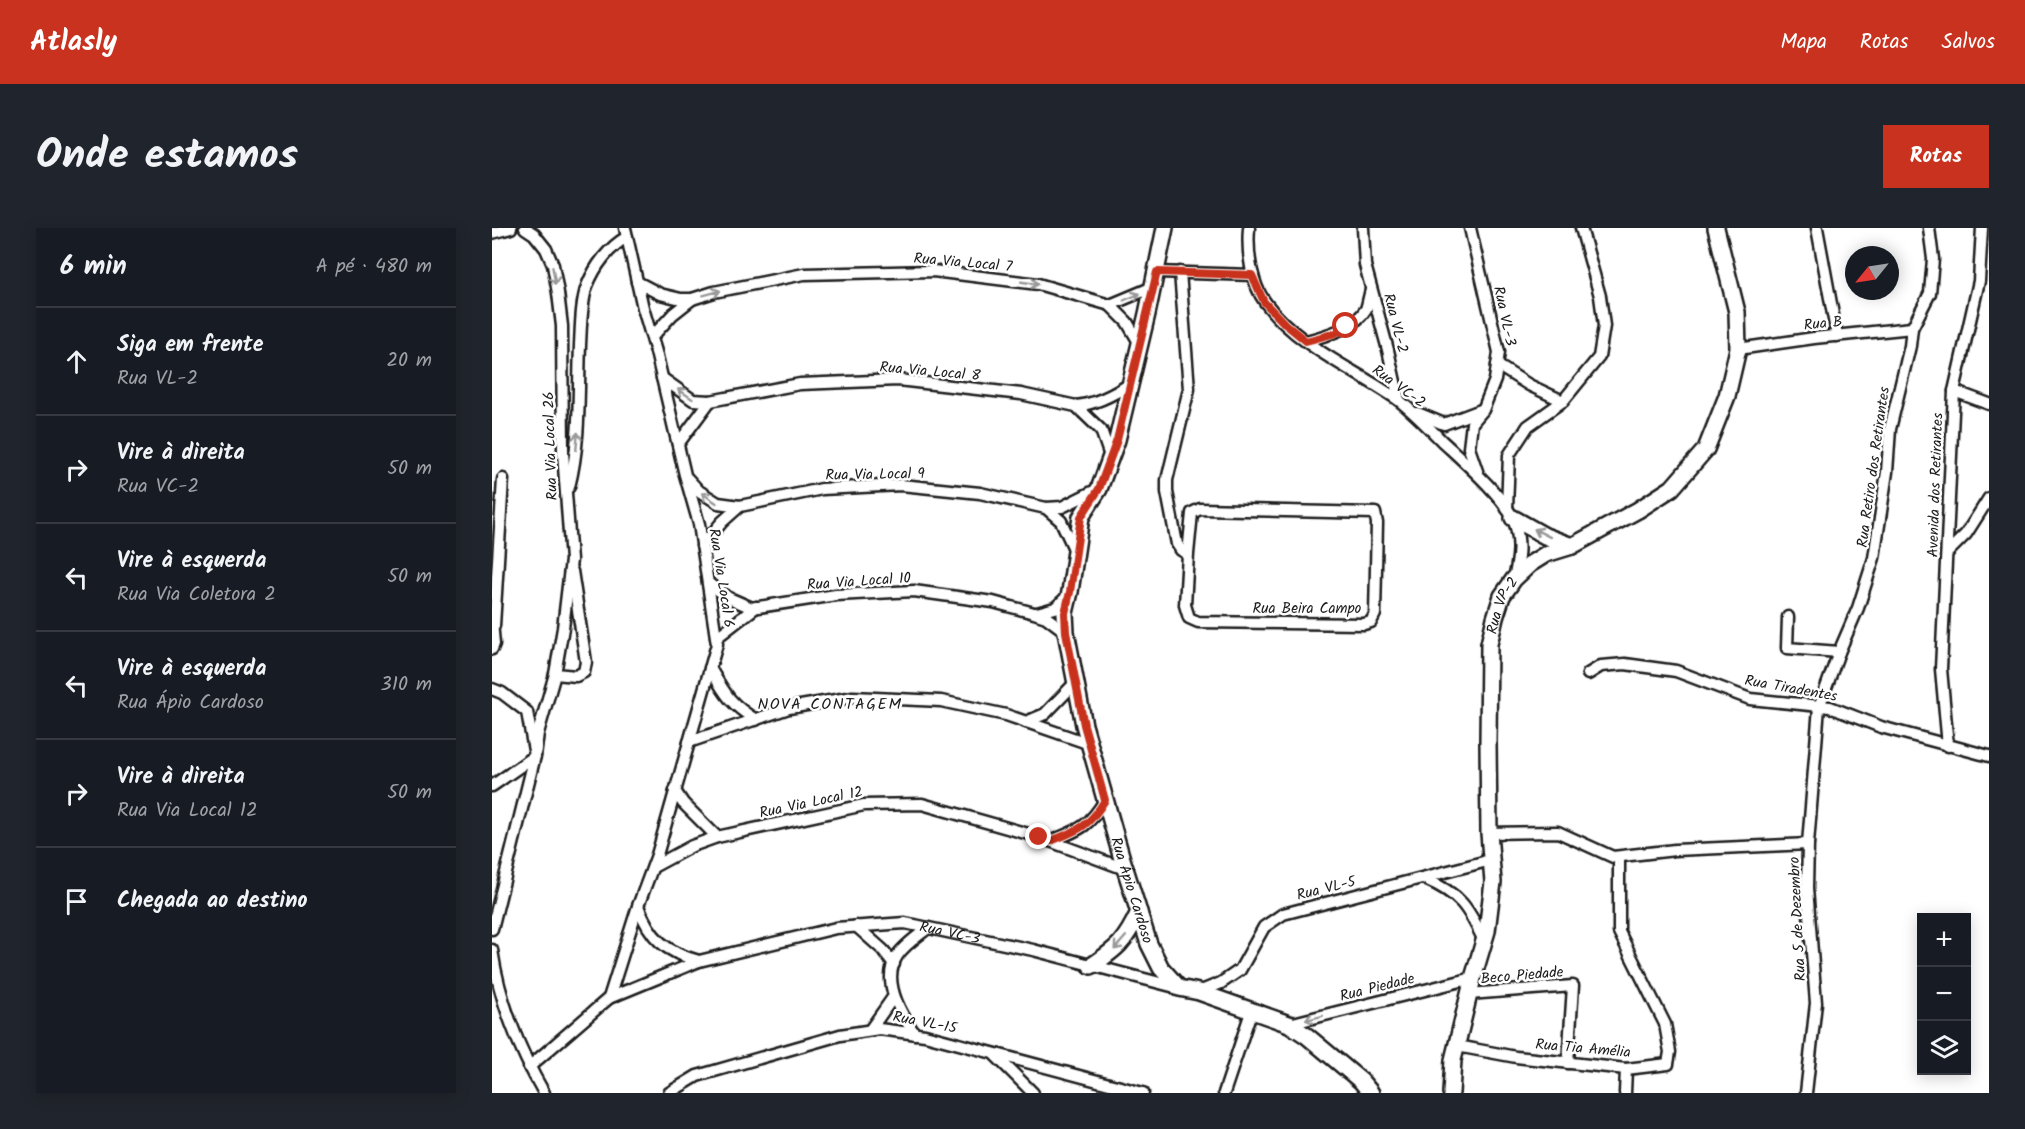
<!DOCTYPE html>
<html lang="pt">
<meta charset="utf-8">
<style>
:root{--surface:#171b24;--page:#20242c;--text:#f1f3f6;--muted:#9ea1a6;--line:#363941;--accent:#c8321e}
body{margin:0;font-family:Kalam,sans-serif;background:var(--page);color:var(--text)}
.controls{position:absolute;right:18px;bottom:18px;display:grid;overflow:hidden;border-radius:0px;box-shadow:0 3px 15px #0003}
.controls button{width:54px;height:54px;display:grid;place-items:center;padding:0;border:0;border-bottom:2px solid var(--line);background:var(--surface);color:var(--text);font:30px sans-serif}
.compass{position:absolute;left:1353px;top:18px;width:54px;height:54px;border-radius:50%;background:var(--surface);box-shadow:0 3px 15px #0003;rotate:240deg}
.stop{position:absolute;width:18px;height:18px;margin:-14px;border:4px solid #c8321e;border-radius:50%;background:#fff}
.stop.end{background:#c8321e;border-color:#fff;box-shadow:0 2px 6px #0008}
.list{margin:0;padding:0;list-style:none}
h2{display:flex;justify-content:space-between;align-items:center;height:78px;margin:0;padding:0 24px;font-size:26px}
h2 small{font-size:20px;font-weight:400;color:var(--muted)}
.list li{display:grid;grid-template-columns:39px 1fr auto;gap:18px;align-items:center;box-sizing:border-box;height:108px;padding:0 24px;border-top:2px solid var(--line)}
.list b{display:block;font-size:22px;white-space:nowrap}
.list p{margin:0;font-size:20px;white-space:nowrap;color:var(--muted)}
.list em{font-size:20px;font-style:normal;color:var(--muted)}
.icon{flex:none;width:33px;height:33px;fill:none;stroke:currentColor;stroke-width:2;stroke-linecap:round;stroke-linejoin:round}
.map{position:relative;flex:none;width:1497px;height:865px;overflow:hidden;border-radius:0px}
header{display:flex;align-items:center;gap:36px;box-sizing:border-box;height:84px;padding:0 30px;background:var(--accent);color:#fff}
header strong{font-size:28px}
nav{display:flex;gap:33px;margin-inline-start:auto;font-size:21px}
.intro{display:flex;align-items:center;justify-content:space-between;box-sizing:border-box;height:144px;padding:0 36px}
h1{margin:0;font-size:42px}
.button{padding:15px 27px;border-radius:0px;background:var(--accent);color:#fff;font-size:21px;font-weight:700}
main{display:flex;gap:36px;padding:0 36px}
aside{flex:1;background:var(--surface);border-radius:0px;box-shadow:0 3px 15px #0003}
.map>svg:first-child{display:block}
</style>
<header>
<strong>Atlasly</strong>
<nav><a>Mapa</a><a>Rotas</a><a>Salvos</a></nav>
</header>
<div class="intro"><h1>Onde estamos</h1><a class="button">Rotas</a></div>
<main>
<aside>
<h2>6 min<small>A pé · 480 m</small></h2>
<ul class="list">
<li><svg class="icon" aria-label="ahead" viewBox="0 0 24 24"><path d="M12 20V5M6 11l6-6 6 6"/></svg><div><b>Siga em frente</b><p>Rua VL-2</p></div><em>20 m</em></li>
<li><svg class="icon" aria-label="right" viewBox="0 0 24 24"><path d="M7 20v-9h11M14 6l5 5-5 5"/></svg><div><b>Vire à direita</b><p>Rua VC-2</p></div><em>50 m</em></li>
<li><svg class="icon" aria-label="left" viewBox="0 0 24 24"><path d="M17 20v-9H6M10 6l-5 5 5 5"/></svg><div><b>Vire à esquerda</b><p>Rua Via Coletora 2</p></div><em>50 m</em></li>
<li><svg class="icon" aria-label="left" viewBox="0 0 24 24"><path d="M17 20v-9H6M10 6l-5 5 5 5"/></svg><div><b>Vire à esquerda</b><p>Rua Ápio Cardoso</p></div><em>310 m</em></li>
<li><svg class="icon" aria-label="right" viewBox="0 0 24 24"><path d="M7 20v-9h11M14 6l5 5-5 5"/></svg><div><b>Vire à direita</b><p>Rua Via Local 12</p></div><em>50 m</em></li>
<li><svg class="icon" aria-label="arrive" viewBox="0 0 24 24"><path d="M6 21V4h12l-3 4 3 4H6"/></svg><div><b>Chegada ao destino</b></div></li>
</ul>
</aside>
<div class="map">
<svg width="1497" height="865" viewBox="0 0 1497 865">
<rect width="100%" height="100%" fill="#fff"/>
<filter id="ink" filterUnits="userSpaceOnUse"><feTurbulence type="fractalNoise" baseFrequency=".0167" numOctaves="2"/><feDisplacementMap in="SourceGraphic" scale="12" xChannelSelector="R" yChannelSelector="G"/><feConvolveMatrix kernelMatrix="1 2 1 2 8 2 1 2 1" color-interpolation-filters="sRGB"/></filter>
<g filter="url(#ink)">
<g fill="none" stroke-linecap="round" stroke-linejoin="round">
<g stroke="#1c1c1c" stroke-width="15">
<g id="street">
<path d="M 757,0 C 755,24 759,55 773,74 C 805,118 862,141 905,171 C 921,183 935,198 949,212 C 969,231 1012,268 1022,293 C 1029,313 1027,330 1022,351"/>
<path d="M 871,0 L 873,37 L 896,122 L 907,172"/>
<path d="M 978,0 L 1007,124 L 1003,152 L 991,182 L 980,195 L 977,220 L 986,246"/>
<path d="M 1325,0 L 1345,108"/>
<path d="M 0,5 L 19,0"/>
<path d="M 665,44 L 761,47"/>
<path d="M 688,44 L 697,161 L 675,252 L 675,264 L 685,316 L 689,322 L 696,326 L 693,377 L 697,390 L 706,394 L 872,396 L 879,394 L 883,386 L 885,295 L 883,285 L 708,281 L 700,285 L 696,326"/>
<path d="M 145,54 L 168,66 L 189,71 L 200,71 L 222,64 L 312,46 L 441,43 L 546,56 L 618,77 L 635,94 L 648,116"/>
<path d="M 618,77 L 661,59"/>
<path d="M 160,109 L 181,86 L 200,71"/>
<path d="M 814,113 C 833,108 863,100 874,81 C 876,76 877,68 879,62"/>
<path d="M 1246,121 L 1322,110 L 1420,100"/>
<path d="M 1005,137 L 1037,157 L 1071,173"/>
<path d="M 170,150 L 201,172 L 218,173 L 308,156 L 406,152 L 529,166 L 584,178 L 609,202 L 619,231"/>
<path d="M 1462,163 L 1497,176"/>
<path d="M 584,178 C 604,176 623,166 639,155"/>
<path d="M 925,185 L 952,196 L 989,182"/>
<path d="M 186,216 L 218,173"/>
<path d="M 195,250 L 207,263 L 226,275 L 248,278 L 330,261 L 409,257 L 488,265 L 554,280 L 570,279 L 606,261"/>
<path d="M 77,259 C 89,212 86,164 88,117 C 89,98 89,75 95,58 C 103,38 117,19 135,9"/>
<path d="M 554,280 L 569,293 L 583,323"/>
<path d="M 1015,281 L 1017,227 L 1036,198 L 1071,173 L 1107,129 L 1112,98 L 1108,68 L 1089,0"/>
<path d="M 210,318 L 230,294 L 248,278"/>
<path d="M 1455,325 L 1474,306 L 1497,270"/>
<path d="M 216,355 L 237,370 L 260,380 L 344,367 L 422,363 L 501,374 L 542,385 L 554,389 L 574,404"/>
<path d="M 545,385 L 563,380 L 577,367"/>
<path d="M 1296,389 L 1295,420 L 1347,424"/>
<path d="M 0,394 L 2,416 L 0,421"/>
<path d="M 2,398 L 11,251"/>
<path d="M 224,410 L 264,379"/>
<path d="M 218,440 C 233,466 238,476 264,492"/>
<path d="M 63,446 L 84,448 L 92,444 L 94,434 L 80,343"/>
<path d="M 1096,446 L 1109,438 L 1133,436 L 1184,443 L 1258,471 L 1338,479 L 1389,499 L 1497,528"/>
<path d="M 0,461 L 10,465 L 35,484 L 43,528 L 0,558"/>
<path d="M 534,494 L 553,486 L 584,454"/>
<path d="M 197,514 L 297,480 L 361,469 L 449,473 L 514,487 L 598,516"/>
<path d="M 1456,518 L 1449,441 L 1462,163 L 1487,53 L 1490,0"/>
<path d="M 183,563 L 191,575 L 225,609 L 372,577 L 430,576 L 547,609 L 633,641"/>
<path d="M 997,605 L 1066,604 L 1121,629 L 1183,622 L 1316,616"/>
<path d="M 559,613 C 587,602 597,599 613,572"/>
<path d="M 161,639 L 200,618 L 225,609"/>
<path d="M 933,651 C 968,666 976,679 992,713"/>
<path d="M 146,678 C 158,710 173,724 207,733"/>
<path d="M 364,698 L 391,722 L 402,736"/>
<path d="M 0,701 L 43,528 L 46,505 L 63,446 L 71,400 L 79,332 L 71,225 L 70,98 L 66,65 L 61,37 L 54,21 L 42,6 L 33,0"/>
<path d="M 0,722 C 7,771 27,822 52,865"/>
<path d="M 707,764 L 729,755 L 748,742 L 772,699 L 791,686 L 999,632"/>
<path d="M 977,766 L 1081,758 L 1076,835"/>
<path d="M 117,770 L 146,678 L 165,627 L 225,416 L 207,296 L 193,247 L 164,124 L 151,80 L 133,0"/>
<path d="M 797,796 L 981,750"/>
<path d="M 378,802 L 402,768"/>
<path d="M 423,806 C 408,785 389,753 405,728 C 412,717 426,708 436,700"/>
<path d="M 965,818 L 1024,829 L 1134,841 L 1176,836 L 1178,824 L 1173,796 L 1127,704 L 1127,629"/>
<path d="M 503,827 L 541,865"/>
<path id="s1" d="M 37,839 L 117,770 L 207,733 L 344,700 L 413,695 L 541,722 L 687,760"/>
<path d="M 177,865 L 205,848 L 348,807 L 387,801 L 433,807 L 651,865"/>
<path d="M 732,865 L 759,784"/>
<path d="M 1133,865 L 1134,841"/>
<path d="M 1314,865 L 1324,775 L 1315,660 L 1316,616 L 1327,479 L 1347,424 L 1366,380 L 1382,330 L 1395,244 L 1398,201 L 1418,118 L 1420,100 L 1438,65 L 1441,31 L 1437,0"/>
</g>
</g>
<g stroke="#1c1c1c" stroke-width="20">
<g id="secondary">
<path id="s2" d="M 673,0 L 655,86 L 625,212 L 607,261 L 589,289 L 578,364 L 573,385 L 574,404 L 592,497 L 630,631 L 657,716 L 669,740 L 687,760 L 707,764 L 797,796 L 815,808 L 869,853 L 879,865"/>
<path d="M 1021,290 L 1053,308 L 1080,318"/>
<path d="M 599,738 C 626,720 633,714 647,684"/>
<path id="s3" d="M 959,865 L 961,832 L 981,750 L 995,703 L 1001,654 L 997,605 L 996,514 L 997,416 L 1003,390 L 1010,368 L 1022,351 L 1038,336 L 1054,326 L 1080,318 L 1146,282 L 1180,260 L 1214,221 L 1235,168 L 1246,121 L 1245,84 L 1224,0"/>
</g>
</g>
<use href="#street" stroke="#fff" stroke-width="10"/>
<use href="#secondary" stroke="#fff" stroke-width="15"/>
</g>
<defs><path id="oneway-shaft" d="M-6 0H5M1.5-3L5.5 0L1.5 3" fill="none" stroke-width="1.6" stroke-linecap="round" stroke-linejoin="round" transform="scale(1.5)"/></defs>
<g stroke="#999">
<use href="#oneway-shaft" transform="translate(62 48) rotate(80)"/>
<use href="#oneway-shaft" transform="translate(538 55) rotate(8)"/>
<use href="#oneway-shaft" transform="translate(220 65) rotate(-15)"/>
<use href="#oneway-shaft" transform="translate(640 69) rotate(-23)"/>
<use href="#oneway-shaft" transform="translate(193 166) rotate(-146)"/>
<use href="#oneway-shaft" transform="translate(85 213) rotate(-85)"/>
<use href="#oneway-shaft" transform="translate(217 270) rotate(-146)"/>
<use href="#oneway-shaft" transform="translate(1050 305) rotate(-153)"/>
<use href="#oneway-shaft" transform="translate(628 715) rotate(131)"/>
<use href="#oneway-shaft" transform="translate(822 790) rotate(166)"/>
</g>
</g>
<g fill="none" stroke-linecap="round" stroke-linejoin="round" filter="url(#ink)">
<path stroke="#c8321e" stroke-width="8" d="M 547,609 L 559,613 C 587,602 597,599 613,572 L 592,497 L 574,404 L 573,385 L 578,364 L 589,289 L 607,261 L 625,212 L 665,44 L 760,47 L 772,74 L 793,96 L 814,113 L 844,105 L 854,98"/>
</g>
<g text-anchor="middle" stroke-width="5" stroke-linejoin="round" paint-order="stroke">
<g font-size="15" fill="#1c1c1c" stroke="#fff">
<text transform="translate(471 34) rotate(5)" y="5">Rua Via Local 7</text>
<text transform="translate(1013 88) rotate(78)" y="5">Rua VL-3</text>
<text transform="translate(904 95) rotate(76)" y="5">Rua VL-2</text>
<text transform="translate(1331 95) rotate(-6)" y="5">Rua B</text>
<text transform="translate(438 143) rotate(5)" y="5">Rua Via Local 8</text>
<text transform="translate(907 158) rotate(36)" y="5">Rua VC-2</text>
<text transform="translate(58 218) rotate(-92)" y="5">Rua Via Local 26</text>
<text transform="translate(1381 239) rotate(-82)" y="5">Rua Retiro dos Retirantes</text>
<text transform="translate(383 246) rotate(-1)" y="5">Rua Via Local 9</text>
<text transform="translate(1443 257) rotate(-88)" y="5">Avenida dos Retirantes</text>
<text transform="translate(230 350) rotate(81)" y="5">Rua Via Local 6</text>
<text transform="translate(367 353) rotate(-4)" y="5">Rua Via Local 10</text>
<text x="815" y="385">Rua Beira Campo</text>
<text dy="5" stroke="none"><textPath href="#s3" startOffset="495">Rua VP-2</textPath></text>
<text transform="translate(1299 460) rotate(10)" y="5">Rua Tiradentes</text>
<text transform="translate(319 574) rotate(-12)" y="5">Rua Via Local 12</text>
<text transform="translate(834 660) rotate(-14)" y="5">Rua VL-5</text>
<text dy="5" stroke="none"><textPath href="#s2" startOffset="686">Rua Ápio Cardoso</textPath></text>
<text transform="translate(1305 691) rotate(-93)" y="5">Rua 5 de Dezembro</text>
<text dy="5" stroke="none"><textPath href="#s1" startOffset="459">Rua VC-3</textPath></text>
<text transform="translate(1030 747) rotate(-5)" y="5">Beco Piedade</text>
<text transform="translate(885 759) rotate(-14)" y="5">Rua Piedade</text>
<text transform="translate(433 794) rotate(11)" y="5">Rua VL-15</text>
<text transform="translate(1091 820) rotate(5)" y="5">Rua Tia Amélia</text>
</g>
<g font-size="16" letter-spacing="1.5" fill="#1c1c1c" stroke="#fff">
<text x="338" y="481">NOVA CONTAGEM</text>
</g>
</g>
</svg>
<div class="controls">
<button>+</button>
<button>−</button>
<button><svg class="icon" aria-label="layers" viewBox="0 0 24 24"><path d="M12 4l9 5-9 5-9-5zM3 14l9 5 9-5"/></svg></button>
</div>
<svg class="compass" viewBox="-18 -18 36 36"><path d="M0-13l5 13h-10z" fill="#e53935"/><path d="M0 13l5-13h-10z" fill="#9ea1a6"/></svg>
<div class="stop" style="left:854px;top:98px"></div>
<div class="stop end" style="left:547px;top:609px"></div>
</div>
</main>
